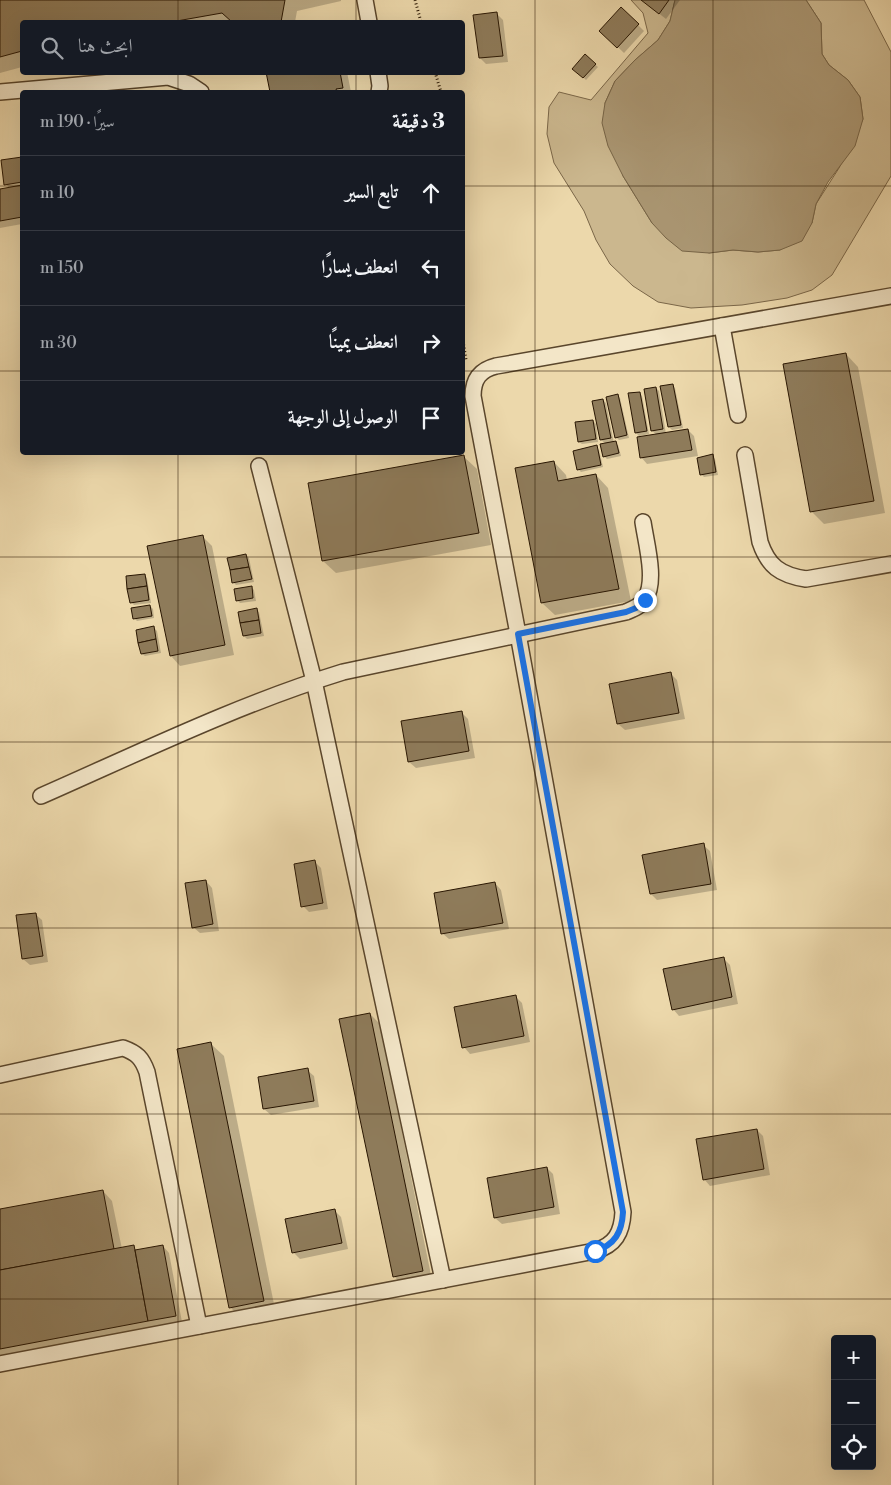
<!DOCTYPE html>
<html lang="ar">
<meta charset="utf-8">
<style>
:root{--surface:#171b24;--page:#242831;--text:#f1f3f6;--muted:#9ea1a6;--line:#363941}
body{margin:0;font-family:"Libre Bodoni",Amiri,serif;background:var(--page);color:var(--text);direction:rtl}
.controls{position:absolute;right:15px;bottom:15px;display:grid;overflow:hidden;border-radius:5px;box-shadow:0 5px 20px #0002}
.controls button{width:45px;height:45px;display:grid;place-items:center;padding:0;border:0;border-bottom:1px solid var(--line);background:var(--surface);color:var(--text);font:25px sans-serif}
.stop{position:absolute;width:15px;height:15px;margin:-11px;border:4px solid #1a73e8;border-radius:50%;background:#fff}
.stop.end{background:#1a73e8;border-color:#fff;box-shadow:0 1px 5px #0008}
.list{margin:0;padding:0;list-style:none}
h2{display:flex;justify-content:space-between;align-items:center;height:65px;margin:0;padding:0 20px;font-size:21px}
h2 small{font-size:16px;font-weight:400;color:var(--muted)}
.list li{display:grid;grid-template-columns:32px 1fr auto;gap:15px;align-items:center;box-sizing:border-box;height:75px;padding:0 20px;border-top:1px solid var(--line)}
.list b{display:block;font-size:19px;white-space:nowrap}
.list em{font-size:16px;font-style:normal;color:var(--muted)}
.icon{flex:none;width:28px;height:28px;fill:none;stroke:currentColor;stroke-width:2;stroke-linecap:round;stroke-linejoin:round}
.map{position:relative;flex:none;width:891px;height:1485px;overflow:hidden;direction:ltr}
.search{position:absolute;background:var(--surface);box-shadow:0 5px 20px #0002;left:20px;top:20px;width:445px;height:55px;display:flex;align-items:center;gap:12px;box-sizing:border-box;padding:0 18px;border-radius:5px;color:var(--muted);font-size:19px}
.panel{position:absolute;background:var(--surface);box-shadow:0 5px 20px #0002;left:20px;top:90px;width:445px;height:365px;border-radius:5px;direction:rtl}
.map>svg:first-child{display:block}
</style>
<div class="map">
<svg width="891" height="1485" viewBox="0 0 891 1485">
<rect width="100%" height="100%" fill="#ecd8ab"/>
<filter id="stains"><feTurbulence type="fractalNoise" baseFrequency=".004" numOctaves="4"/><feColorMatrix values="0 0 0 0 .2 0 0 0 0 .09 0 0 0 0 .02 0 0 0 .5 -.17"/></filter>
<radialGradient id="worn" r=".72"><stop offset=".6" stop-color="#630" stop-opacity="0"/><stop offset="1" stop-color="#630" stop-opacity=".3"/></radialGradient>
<path fill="#cbb78e" stroke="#7a6648" d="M 631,0 L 675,0 L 670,21 L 658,40 L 635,60 L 615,81 L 605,103 L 623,176 L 652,223 L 709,253 L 733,250 L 758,252 L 780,250 L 812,223 L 816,204 L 839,168 L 863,119 L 860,97 L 848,80 L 829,65 L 822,54 L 821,23 L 806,0 L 864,0 L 891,52 L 891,176 L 832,275 L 812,290 L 787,298 L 742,305 L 691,308 L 658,302 L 633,286 L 610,264 L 596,240 L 584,211 L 554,163 L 547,134 L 549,107 L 559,92 L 591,100 L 648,33 L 643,13 Z"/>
<path fill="#aa9672" stroke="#766345" d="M 675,0 L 806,0 L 821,23 L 822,54 L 829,65 L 848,80 L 860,97 L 863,119 L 855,146 L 828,182 L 816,204 L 812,223 L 802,241 L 780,250 L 758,252 L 733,250 L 709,253 L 682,251 L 666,238 L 652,223 L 623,176 L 608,146 L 602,123 L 605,103 L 615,81 L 635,60 L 658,40 L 670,21 Z"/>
<g fill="#0003">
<path d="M 0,0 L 341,0 L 341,1 L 297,11 L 295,22 L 22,22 L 22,67 L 0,73 Z"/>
<path d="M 642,0 L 680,0 L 666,19 Z"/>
<path d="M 496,13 L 503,20 L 508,62 L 486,64 L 480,58 Z"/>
<path d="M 638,25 L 644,31 L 624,53 L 601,31 Z"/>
<path d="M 585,56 L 598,67 L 586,80 L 574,69 Z"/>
<path d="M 267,72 L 347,72 L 351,92 L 272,92 Z"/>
<path d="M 22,158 L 22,224 L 0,228 L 0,190 L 10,189 L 6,184 L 2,161 Z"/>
<path d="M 846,354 L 858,367 L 885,513 L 824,524 L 811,511 Z"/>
<path d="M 672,385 L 675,388 L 683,428 L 672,430 L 669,427 L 662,387 Z"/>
<path d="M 656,388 L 659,391 L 666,434 L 688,430 L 694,436 L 698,456 L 647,464 L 641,457 L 657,435 L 652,431 Z"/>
<path d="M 639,393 L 642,396 L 649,434 L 639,436 L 636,433 Z"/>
<path d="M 618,396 L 620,398 L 629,438 L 619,440 L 616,437 Z"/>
<path d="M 603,400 L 606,403 L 614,443 L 618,445 L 621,456 L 607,459 L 604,456 L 606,444 L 601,440 Z"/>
<path d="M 593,421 L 596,424 L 598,442 L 582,444 L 579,442 Z"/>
<path d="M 596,447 L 599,450 L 603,467 L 581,472 L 578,469 Z"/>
<path d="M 712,456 L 715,459 L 718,475 L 704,477 L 701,474 Z"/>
<path d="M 464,457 L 477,469 L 491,545 L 336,573 L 323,561 Z"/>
<path d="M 554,462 L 566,475 L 567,480 L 596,475 L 608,488 L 631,601 L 555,615 L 542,603 L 517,469 Z"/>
<path d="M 202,536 L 212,546 L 234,655 L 180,666 L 171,656 Z"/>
<path d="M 246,555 L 249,558 L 254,582 L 236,585 L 233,582 Z"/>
<path d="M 144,575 L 147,578 L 151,603 L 134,605 L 131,602 Z"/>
<path d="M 251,587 L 254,590 L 256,601 L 240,603 L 237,600 Z"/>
<path d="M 150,606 L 153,609 L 154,618 L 137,621 L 135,619 Z"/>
<path d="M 256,610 L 259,612 L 264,636 L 247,639 L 244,636 Z"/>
<path d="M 154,628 L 157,631 L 161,653 L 145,656 L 142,654 Z"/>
<path d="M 671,674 L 677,680 L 685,719 L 625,730 L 618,724 Z"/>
<path d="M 461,712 L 468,719 L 475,758 L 416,768 L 409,762 Z"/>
<path d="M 703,845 L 710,851 L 717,890 L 657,900 L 651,894 L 644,856 Z"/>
<path d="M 315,862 L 321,868 L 328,909 L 309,912 L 303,906 Z"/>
<path d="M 206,881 L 212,888 L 219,931 L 200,933 L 193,927 Z"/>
<path d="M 495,883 L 501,890 L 509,929 L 449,939 L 442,933 Z"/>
<path d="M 35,914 L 42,920 L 48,962 L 30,965 L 23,959 Z"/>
<path d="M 723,958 L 730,965 L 738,1004 L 679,1016 L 673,1009 Z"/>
<path d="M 516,997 L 522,1003 L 530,1042 L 470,1054 L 464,1047 Z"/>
<path d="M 370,1014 L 380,1024 L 432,1280 L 403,1286 L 394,1276 Z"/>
<path d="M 211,1044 L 224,1056 L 276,1314 L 243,1320 L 231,1308 Z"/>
<path d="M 307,1070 L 314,1076 L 319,1107 L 271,1115 L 264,1109 L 259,1078 Z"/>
<path d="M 757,1130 L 763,1136 L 770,1175 L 710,1186 L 704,1179 Z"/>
<path d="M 547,1168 L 553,1174 L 560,1214 L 502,1224 L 495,1218 Z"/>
<path d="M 103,1191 L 112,1201 L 122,1249 L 133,1247 L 137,1251 L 163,1246 L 169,1253 L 182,1322 L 0,1357 L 0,1210 Z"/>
<path d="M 335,1211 L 341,1217 L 348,1249 L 300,1259 L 293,1252 Z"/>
</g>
<g fill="#8e7b5a" stroke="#291602">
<path d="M 0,0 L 285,0 L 281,22 L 232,22 L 222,13 L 171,22 L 22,22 L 22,51 L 0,57 Z"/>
<path d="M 641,0 L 669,0 L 659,14 Z"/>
<path d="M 621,7 L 639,24 L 617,48 L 599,31 Z"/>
<path d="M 497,12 L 503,56 L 479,58 L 473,15 Z"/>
<path d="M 585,54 L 596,64 L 583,78 L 572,69 Z"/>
<path d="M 266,72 L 340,72 L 343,88 L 336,89 L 337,92 L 270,92 Z"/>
<path d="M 22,157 L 22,182 L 4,185 L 1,160 Z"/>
<path d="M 22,185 L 22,217 L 0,221 L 0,189 Z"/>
<path d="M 846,353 L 874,501 L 810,512 L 783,364 Z"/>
<path d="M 673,384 L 681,425 L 668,427 L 660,386 Z"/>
<path d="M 656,387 L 663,429 L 651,431 L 644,389 Z"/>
<path d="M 640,392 L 647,431 L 635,433 L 628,393 Z"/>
<path d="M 618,394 L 627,435 L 615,438 L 606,397 Z"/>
<path d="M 603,399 L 611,438 L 600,440 L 592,401 Z"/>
<path d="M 593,420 L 596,439 L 578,442 L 575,422 Z"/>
<path d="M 688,429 L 692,450 L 640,458 L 637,437 Z"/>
<path d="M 616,441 L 619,453 L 603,457 L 600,444 Z"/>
<path d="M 597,445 L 601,465 L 577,470 L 573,451 Z"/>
<path d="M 713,454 L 716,472 L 700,475 L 697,458 Z"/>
<path d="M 464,455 L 479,533 L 322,561 L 308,483 Z"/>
<path d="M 554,461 L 558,481 L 596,474 L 619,589 L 541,603 L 515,468 Z"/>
<path d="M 203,535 L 225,645 L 170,656 L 147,546 Z"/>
<path d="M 246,554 L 249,567 L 230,570 L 227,558 Z"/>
<path d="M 249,567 L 252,579 L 232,583 L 230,570 Z"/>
<path d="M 145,574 L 147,586 L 127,589 L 126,576 Z"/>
<path d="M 147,586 L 149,600 L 130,603 L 127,589 Z"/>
<path d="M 252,586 L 253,598 L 236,601 L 234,589 Z"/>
<path d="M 150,605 L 152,616 L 133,619 L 131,608 Z"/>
<path d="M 257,608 L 259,620 L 240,623 L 238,612 Z"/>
<path d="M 259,620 L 261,633 L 243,636 L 240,623 Z"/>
<path d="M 154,626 L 156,639 L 138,643 L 136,630 Z"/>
<path d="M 156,639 L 158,651 L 141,654 L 138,643 Z"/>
<path d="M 671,672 L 679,713 L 617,724 L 609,684 Z"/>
<path d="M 462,711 L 469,751 L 408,762 L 401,721 Z"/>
<path d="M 704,843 L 711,884 L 650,894 L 642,855 Z"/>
<path d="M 315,860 L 323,903 L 301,907 L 294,864 Z"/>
<path d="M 206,880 L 213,924 L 192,928 L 185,883 Z"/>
<path d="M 495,882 L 503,923 L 441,934 L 434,893 Z"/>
<path d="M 36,913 L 43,956 L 22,959 L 16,915 Z"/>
<path d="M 724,957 L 732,997 L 672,1010 L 663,969 Z"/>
<path d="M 516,995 L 524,1036 L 462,1048 L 454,1007 Z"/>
<path d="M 370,1013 L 423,1271 L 393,1277 L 339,1019 Z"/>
<path d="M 211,1042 L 264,1301 L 229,1308 L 177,1049 Z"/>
<path d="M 308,1068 L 314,1101 L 263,1109 L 258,1077 Z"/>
<path d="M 757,1129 L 764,1169 L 703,1180 L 696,1139 Z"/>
<path d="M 547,1167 L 554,1207 L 494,1218 L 487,1178 Z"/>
<path d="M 103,1190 L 114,1249 L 0,1270 L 0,1209 Z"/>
<path d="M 335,1209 L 342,1243 L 292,1253 L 285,1219 Z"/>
<path d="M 134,1245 L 148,1321 L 0,1349 L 0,1270 Z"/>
<path d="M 163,1245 L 176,1316 L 148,1321 L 135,1250 Z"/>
</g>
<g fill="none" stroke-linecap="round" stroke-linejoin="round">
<g stroke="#5a462c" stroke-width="18">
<g id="lane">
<path d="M 365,0 L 369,22"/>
<path d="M 378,72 L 380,86 L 379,92"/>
<path d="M 0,92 L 168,77 L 189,84 L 201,92"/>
<path d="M 722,326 L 738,415"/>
<path d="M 745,455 L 760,542 C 768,566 780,575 806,579 L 891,564"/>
<path d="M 259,466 L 314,681 L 443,1280"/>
<path d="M 41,796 C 141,752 239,704 343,672 L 626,612 C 633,609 641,606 645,599 C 657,581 646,543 643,522"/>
<path d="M 0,1075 L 123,1048 C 137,1053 142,1058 147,1072 L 199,1326"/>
<path d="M 0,1364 L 595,1251 C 615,1245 622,1233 623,1212 L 518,634 L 473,396 C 473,379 480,370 496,366 L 891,296"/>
</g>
</g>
<g stroke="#291602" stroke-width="3" stroke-dasharray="1 2.5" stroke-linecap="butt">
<path d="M 415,0 L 421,22"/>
<path d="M 435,72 L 441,92"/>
<path d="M 462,212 L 462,299"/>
<path d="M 462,334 L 466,360"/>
</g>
<use href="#lane" stroke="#f3e6c8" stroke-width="15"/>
</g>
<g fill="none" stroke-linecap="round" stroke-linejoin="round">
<path stroke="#1a73e8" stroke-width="6" d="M 595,1251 C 615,1245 622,1232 623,1212 L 518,634 L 626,612 L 636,608 L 645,600"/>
</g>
<path fill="none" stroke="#291602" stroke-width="1" stroke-opacity="0.55" d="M 178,0 L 178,22M 356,0 L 356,22M 535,0 L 535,1485M 713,0 L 713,1485M 178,72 L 178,92M 356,72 L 356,92M 0,186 L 22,186M 462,186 L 891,186M 0,371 L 22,371M 462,371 L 891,371M 178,452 L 178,1485M 356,452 L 356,1485M 0,557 L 891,557M 0,742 L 891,742M 0,928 L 891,928M 0,1114 L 891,1114M 0,1299 L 891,1299"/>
<rect width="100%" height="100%" filter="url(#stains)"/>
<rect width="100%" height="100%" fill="url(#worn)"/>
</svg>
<div class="controls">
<button>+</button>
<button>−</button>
<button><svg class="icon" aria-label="locate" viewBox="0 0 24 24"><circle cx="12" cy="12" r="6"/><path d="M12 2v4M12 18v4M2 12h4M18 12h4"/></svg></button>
</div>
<div class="stop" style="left:595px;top:1251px"></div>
<div class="stop end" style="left:645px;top:600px"></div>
<div class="search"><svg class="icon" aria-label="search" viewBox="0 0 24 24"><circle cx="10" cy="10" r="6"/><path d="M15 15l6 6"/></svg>ابحث هنا</div>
<section class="panel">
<h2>3 دقيقة<small>سيرًا · 190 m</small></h2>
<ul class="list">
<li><svg class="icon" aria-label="ahead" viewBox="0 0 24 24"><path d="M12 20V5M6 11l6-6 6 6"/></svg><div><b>تابع السير</b></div><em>10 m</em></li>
<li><svg class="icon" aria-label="left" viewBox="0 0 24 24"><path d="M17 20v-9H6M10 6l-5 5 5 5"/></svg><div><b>انعطف يسارًا</b></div><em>150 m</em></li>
<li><svg class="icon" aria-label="right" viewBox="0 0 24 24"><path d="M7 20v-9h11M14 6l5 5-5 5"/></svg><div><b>انعطف يمينًا</b></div><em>30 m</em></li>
<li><svg class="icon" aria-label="arrive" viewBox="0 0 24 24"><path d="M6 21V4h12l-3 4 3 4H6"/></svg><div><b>الوصول إلى الوجهة</b></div></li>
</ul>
</section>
</div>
